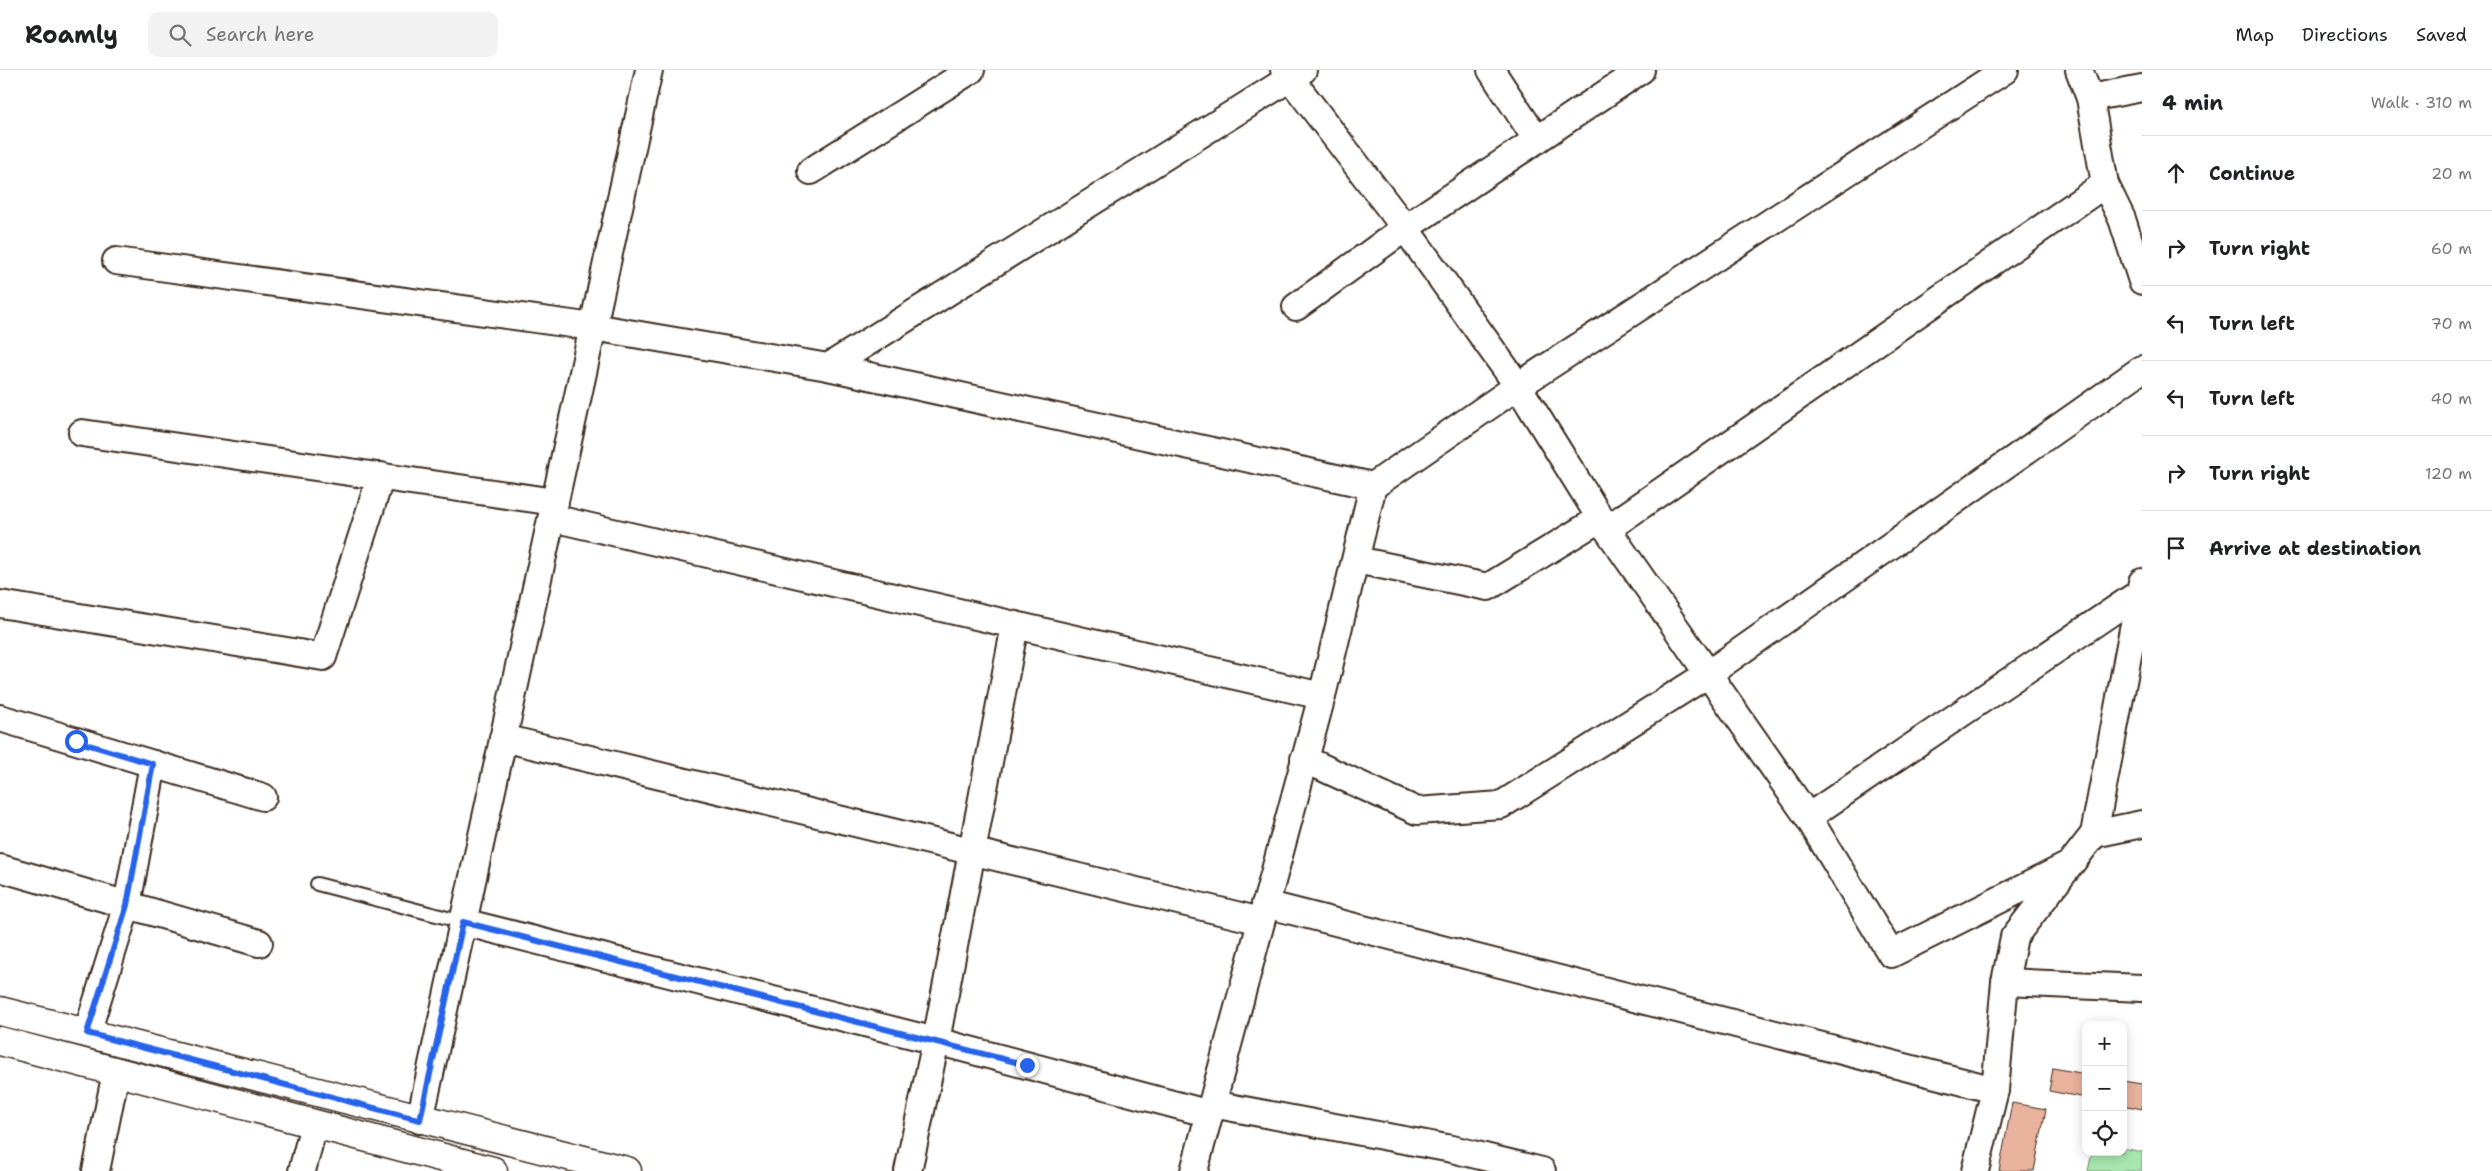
<!DOCTYPE html>
<meta charset="utf-8">
<style>
:root{--surface:#fff;--page:#f2f2f2;--text:#202124;--muted:#757577;--line:#e0e0e0}
body{margin:0;font-family:"Shantell Sans",sans-serif;background:var(--page);color:var(--text)}
.controls{position:absolute;right:15px;bottom:15px;display:grid;overflow:hidden;border-radius:10px;box-shadow:0 2px 12px #0003}
.controls button{width:45px;height:45px;display:grid;place-items:center;padding:0;border:0;border-bottom:1px solid var(--line);background:var(--surface);color:var(--text);font:25px sans-serif}
.stop{position:absolute;width:15px;height:15px;margin:-11px;border:4px solid #2563eb;border-radius:50%;background:#fff}
.stop.end{background:#2563eb;border-color:#fff;box-shadow:0 1px 5px #0008}
.list{margin:0;padding:0;list-style:none}
h2{display:flex;justify-content:space-between;align-items:center;height:65px;margin:0;padding:0 20px;font-size:21px}
h2 small{font-size:16px;font-weight:400;color:var(--muted)}
.list li{display:grid;grid-template-columns:32px 1fr auto;gap:15px;align-items:center;box-sizing:border-box;height:75px;padding:0 20px;border-top:1px solid var(--line)}
.list b{display:block;font-size:19px;white-space:nowrap}
.list em{font-size:16px;font-style:normal;color:var(--muted)}
.icon{flex:none;width:28px;height:28px;fill:none;stroke:currentColor;stroke-width:2;stroke-linecap:round;stroke-linejoin:round}
.map{position:relative;flex:none;width:2142px;height:1101px;overflow:hidden}
header{display:flex;align-items:center;gap:30px;box-sizing:border-box;height:70px;padding:0 25px;background:var(--surface);border-bottom:1px solid var(--line)}
header strong{font-size:24px}
nav{display:flex;gap:28px;margin-inline-start:auto;font-size:18px}
.search{width:350px;height:45px;background:var(--page);display:flex;align-items:center;gap:12px;box-sizing:border-box;padding:0 18px;border-radius:10px;color:var(--muted);font-size:19px}
main{display:flex}
aside{flex:1;background:var(--surface)}
.map>svg:first-child{display:block}
</style>
<header>
<strong>Roamly</strong>
<div class="search"><svg class="icon" aria-label="search" viewBox="0 0 24 24"><circle cx="10" cy="10" r="6"/><path d="M15 15l6 6"/></svg>Search here</div>
<nav><a>Map</a><a>Directions</a><a>Saved</a></nav>
</header>
<main>
<div class="map">
<svg width="2142" height="1101" viewBox="0 0 2142 1101">
<rect width="100%" height="100%" fill="#fff"/>
<filter id="ink" filterUnits="userSpaceOnUse"><feTurbulence type="fractalNoise" baseFrequency=".02" numOctaves="2"/><feDisplacementMap in="SourceGraphic" scale="10" xChannelSelector="R" yChannelSelector="G"/><feConvolveMatrix kernelMatrix="1 2 1 2 8 2 1 2 1" color-interpolation-filters="sRGB"/></filter>
<g filter="url(#ink)">
<path fill="#a7e7af" stroke="#718866" d="M 2123,1078 L 2142,1082 L 2142,1101 L 2088,1101 L 2092,1082 L 2123,1082 Z"/>
<g fill="#e8b29c" stroke="#3b2a1e">
<path d="M 2053,998 L 2086,1004 L 2086,1028 L 2049,1021 Z"/>
<path d="M 2123,1011 L 2142,1014 L 2142,1039 L 2123,1035 Z"/>
<path d="M 2012,1033 L 2046,1039 L 2034,1101 L 1999,1101 Z"/>
</g>
<g fill="none" stroke-linecap="round" stroke-linejoin="round">
<g stroke="#3b2a1e" stroke-width="16">
<path id="lane" d="M 317,814 L 463,852"/>
</g>
<g stroke="#3b2a1e" stroke-width="30">
<g id="street">
<path d="M 1284,0 L 1405,158 L 1518,316 L 1607,459 L 1808,747 L 1891,884 L 2067,796"/>
<path d="M 1491,0 L 1537,70"/>
<path d="M 2079,0 L 2090,28 L 2105,114 L 2122,149 L 2142,211"/>
<path d="M 2090,28 L 2142,18"/>
<path d="M 811,101 L 971,0"/>
<path d="M 116,191 L 593,257 L 828,297 L 1373,416"/>
<path d="M 1296,237 L 1405,158 L 1641,0"/>
<path d="M 828,297 L 1303,0"/>
<path d="M 82,363 L 555,432"/>
<path d="M 552,448 L 1322,626"/>
<path d="M 1607,459 L 2105,114"/>
<path d="M 1356,490 L 1488,517 L 1601,448"/>
<path d="M 0,534 L 323,587 L 381,406"/>
<path d="M 0,648 L 263,727"/>
<path d="M 503,668 L 1261,851"/>
<path d="M 1304,689 L 1417,741 L 1501,735 L 1708,604 L 2142,299"/>
<path d="M 1808,747 L 2141,522"/>
<path d="M 2094,764 L 2142,754"/>
<path d="M 0,798 L 259,873"/>
<path d="M 1265,834 L 1995,1020"/>
<path d="M 463,852 L 936,971 L 1210,1044"/>
<path d="M 2005,912 L 2142,918"/>
<path d="M 87,963 L 127,835 L 153,694"/>
<path d="M 1212,1034 L 1452,1079 L 1542,1101"/>
<path d="M 420,1050 L 649,0"/>
<path d="M 96,1101 L 116,1002"/>
<path d="M 302,1101 L 314,1055"/>
<path d="M 908,1101 L 936,971 L 1015,555"/>
<path d="M 1194,1101 L 1322,626 L 1373,416 L 1518,316 L 2005,0"/>
<path d="M 1975,1101 L 1995,1020 L 2005,912 L 2014,867 L 2094,764 L 2142,512"/>
</g>
</g>
<g stroke="#3b2a1e" stroke-width="31">
<g id="secondary">
<path d="M 0,941 L 627,1101"/>
<path d="M 0,971 L 493,1101"/>
</g>
</g>
<use href="#lane" stroke="#fff" stroke-width="12"/>
<use href="#street" stroke="#fff" stroke-width="26"/>
<use href="#secondary" stroke="#fff" stroke-width="28"/>
</g>
</g>
<g fill="none" stroke-linecap="round" stroke-linejoin="round" filter="url(#ink)">
<path stroke="#2563eb" stroke-width="6" d="M 76,671 L 153,694 L 127,835 L 87,963 L 420,1050 L 463,852 L 1027,995"/>
</g>
</svg>
<div class="controls">
<button>+</button>
<button>−</button>
<button><svg class="icon" aria-label="locate" viewBox="0 0 24 24"><circle cx="12" cy="12" r="6"/><path d="M12 2v4M12 18v4M2 12h4M18 12h4"/></svg></button>
</div>
<div class="stop" style="left:76px;top:671px"></div>
<div class="stop end" style="left:1027px;top:995px"></div>
</div>
<aside>
<h2>4 min<small>Walk · 310 m</small></h2>
<ul class="list">
<li><svg class="icon" aria-label="ahead" viewBox="0 0 24 24"><path d="M12 20V5M6 11l6-6 6 6"/></svg><div><b>Continue</b></div><em>20 m</em></li>
<li><svg class="icon" aria-label="right" viewBox="0 0 24 24"><path d="M7 20v-9h11M14 6l5 5-5 5"/></svg><div><b>Turn right</b></div><em>60 m</em></li>
<li><svg class="icon" aria-label="left" viewBox="0 0 24 24"><path d="M17 20v-9H6M10 6l-5 5 5 5"/></svg><div><b>Turn left</b></div><em>70 m</em></li>
<li><svg class="icon" aria-label="left" viewBox="0 0 24 24"><path d="M17 20v-9H6M10 6l-5 5 5 5"/></svg><div><b>Turn left</b></div><em>40 m</em></li>
<li><svg class="icon" aria-label="right" viewBox="0 0 24 24"><path d="M7 20v-9h11M14 6l5 5-5 5"/></svg><div><b>Turn right</b></div><em>120 m</em></li>
<li><svg class="icon" aria-label="arrive" viewBox="0 0 24 24"><path d="M6 21V4h12l-3 4 3 4H6"/></svg><div><b>Arrive at destination</b></div></li>
</ul>
</aside>
</main>
